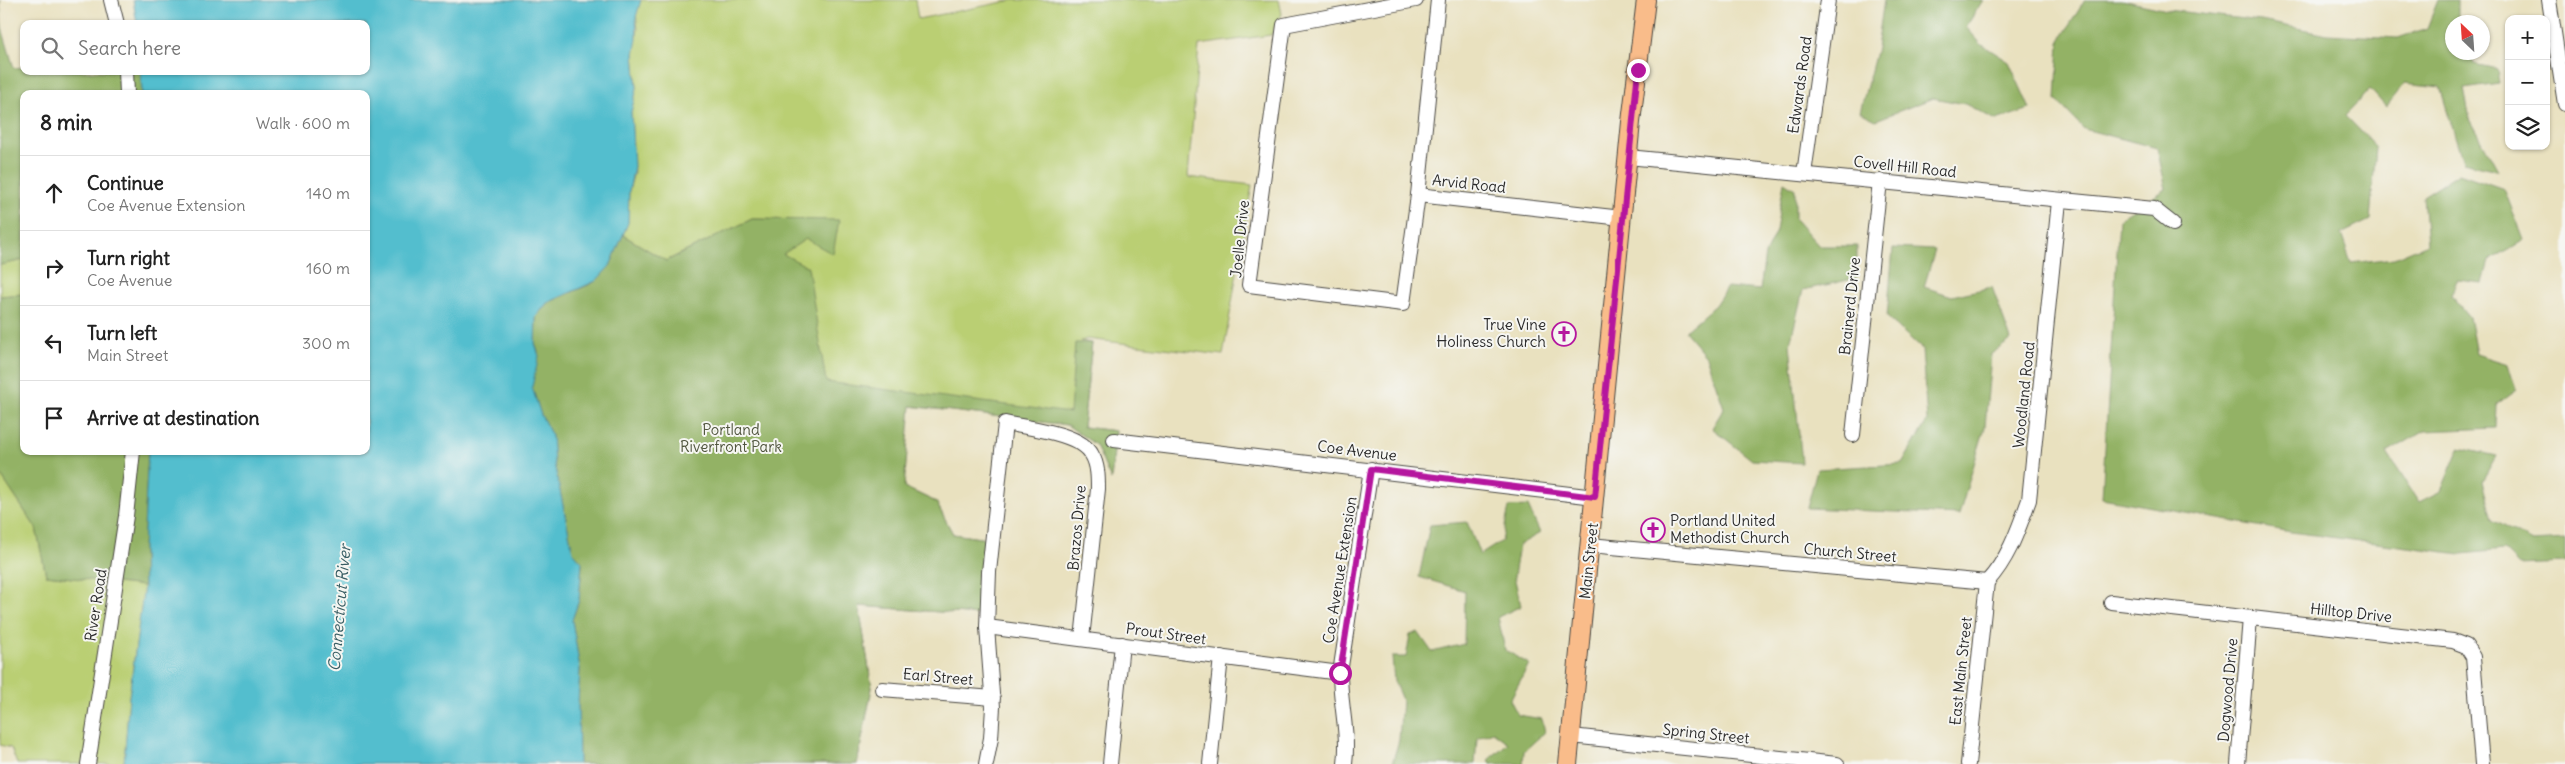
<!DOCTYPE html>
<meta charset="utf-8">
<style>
:root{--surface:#fff;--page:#f6f6f6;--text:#222;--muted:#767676;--line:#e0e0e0}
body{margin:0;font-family:Delius,sans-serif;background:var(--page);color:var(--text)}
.controls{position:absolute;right:15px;top:15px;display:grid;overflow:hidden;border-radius:10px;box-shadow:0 1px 4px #0004}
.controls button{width:45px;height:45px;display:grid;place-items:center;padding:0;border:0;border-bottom:1px solid var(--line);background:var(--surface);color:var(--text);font:25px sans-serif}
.compass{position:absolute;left:2445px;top:15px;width:45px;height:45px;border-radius:50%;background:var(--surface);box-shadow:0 1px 4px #0004;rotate:335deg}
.stop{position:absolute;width:15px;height:15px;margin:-11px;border:4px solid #b5179e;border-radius:50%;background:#fff}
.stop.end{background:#b5179e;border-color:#fff;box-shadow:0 1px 5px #0008}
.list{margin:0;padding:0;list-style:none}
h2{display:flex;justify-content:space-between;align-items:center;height:65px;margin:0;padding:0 20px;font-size:21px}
h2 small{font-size:16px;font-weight:400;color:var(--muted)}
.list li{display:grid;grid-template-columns:32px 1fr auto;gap:15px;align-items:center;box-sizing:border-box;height:75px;padding:0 20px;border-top:1px solid var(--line)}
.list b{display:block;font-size:19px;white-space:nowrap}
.list p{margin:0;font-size:16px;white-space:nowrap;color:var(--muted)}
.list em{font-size:16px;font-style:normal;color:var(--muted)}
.icon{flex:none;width:28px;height:28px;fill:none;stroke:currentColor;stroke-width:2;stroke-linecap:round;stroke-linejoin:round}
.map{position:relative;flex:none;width:2565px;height:764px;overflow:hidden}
.search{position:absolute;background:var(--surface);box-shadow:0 1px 4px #0004;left:20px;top:20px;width:350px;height:55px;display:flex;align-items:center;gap:12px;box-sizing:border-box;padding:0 18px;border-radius:10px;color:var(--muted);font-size:19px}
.panel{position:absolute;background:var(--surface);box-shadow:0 1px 4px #0004;left:20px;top:90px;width:350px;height:365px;border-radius:10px}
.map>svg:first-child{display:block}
</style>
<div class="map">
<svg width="2565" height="764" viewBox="0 0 2565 764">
<rect width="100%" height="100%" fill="#f6f6f2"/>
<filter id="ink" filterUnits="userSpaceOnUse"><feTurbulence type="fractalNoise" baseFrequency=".02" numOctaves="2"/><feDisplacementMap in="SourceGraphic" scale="10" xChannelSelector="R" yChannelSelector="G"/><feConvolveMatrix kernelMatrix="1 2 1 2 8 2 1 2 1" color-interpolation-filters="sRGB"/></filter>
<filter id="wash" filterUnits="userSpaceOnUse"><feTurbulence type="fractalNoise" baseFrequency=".0096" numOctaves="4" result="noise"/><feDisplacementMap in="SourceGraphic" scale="20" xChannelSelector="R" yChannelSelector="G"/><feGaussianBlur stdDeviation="1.12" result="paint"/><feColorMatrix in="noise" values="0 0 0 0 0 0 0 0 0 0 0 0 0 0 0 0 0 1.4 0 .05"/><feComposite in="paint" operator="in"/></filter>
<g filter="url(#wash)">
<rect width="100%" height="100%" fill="#e9e1bf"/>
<g fill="#bacf73" stroke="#727d4f">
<path d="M 641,0 L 915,0 L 918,19 L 1014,0 L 1279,0 L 1282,14 L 1271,35 L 1199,45 L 1188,177 L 1252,185 L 1223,355 L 1087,339 L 1081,341 L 1092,343 L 1083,427 L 1116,431 L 1111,480 L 1096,445 L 1067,425 L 910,406 L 904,487 L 936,502 L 953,534 L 987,539 L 980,615 L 859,606 L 872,688 L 857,764 L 579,764 L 569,530 L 562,501 L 598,279 L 600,274 L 664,273 L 838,221 L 752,219 L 666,261 L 623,235 L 628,222 L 629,191 L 634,172 L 631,112 L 637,88 L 634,54 L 638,29 L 636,13 Z"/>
<path d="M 24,260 L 24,294 L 0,296 L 0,265 Z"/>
<path d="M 0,474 L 36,528 L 46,575 L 144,586 L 129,697 L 124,764 L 17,764 L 11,748 L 0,745 Z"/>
</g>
<g fill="#93b265" stroke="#5f6e48">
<path d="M 0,0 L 2,28 L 14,68 L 24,67 L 24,71 L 141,71 L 142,94 L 24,94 L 24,260 L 0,265 Z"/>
<path d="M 1884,0 L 1983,0 L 1966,27 L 1981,44 L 2009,62 L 2030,109 L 1996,120 L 1965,104 L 1933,98 L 1876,120 L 1860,112 L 1877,48 Z"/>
<path d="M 2085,0 L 2121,0 L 2167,10 L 2261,21 L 2327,34 L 2398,38 L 2427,28 L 2438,0 L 2458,0 L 2458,22 L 2452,22 L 2452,52 L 2469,53 L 2474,64 L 2497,69 L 2499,84 L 2464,89 L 2470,119 L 2498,170 L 2463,162 L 2440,87 L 2405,83 L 2386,107 L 2370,89 L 2345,115 L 2376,147 L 2370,220 L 2341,234 L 2351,263 L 2394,258 L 2427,244 L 2423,196 L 2459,173 L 2504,189 L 2524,240 L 2489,261 L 2483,283 L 2457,280 L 2451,295 L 2469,317 L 2476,354 L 2508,364 L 2516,390 L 2497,404 L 2496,428 L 2424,431 L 2387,453 L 2419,502 L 2441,491 L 2459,448 L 2496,456 L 2482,481 L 2492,520 L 2532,542 L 2565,540 L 2565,563 L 2519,565 L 2504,550 L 2461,554 L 2291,532 L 2102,498 L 2119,219 L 2166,189 L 2157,148 L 2084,129 L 2056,100 L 2059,42 Z"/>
<path d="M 1784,182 L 1795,189 L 1795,219 L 1819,246 L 1857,246 L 1857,278 L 1803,290 L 1790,344 L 1802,463 L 1752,460 L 1712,428 L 1724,408 L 1706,356 L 1685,331 L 1715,305 L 1727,287 L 1760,290 L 1765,254 L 1776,231 Z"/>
<path d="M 752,219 L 839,220 L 833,254 L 806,239 L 783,254 L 808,267 L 826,382 L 1070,413 L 1075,343 L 1092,343 L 1083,427 L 1116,431 L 1111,480 L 1096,445 L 1067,425 L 911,406 L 904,487 L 936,502 L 953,534 L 987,539 L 980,615 L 859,606 L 872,688 L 857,764 L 579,764 L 578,703 L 580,669 L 572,620 L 579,600 L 582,565 L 581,561 L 573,553 L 554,463 L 552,436 L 541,415 L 532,387 L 538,352 L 535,343 L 536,317 L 547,303 L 593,283 L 610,266 L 623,235 L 666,261 Z"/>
<path d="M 1893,248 L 1935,250 L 1924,287 L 1952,296 L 1992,287 L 2011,340 L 1991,354 L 1985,427 L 1959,515 L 1807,508 L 1817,469 L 1902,464 L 1927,421 L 1922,349 L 1887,317 Z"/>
<path d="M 24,294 L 24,451 L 148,451 L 143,550 L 144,586 L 46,575 L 36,528 L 0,474 L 0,296 Z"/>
<path d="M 1528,506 L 1540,533 L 1519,545 L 1514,576 L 1521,606 L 1498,617 L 1505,650 L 1529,664 L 1510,700 L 1518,715 L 1542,719 L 1545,732 L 1524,751 L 1523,764 L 1492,764 L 1488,760 L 1508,743 L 1493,732 L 1477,738 L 1475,764 L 1392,764 L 1399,740 L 1402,700 L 1394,681 L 1392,657 L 1406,657 L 1410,635 L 1418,632 L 1432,652 L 1464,644 L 1465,591 L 1419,577 L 1430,525 L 1467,522 L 1480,555 L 1502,541 L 1509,507 Z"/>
</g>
<path fill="#53bece" stroke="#3f747c" d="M 133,0 L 641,0 L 636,17 L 637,39 L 634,54 L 637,88 L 631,112 L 634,166 L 629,191 L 628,223 L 610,266 L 596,281 L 547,303 L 536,317 L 535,343 L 539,356 L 532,387 L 541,415 L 552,436 L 554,463 L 573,552 L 582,562 L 579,600 L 572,620 L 580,669 L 578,703 L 579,764 L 124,764 L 129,697 L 144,586 L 143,550 L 148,451 L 366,451 L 366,94 L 142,94 L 141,71 L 366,71 L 366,24 L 137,24 Z"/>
</g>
<g filter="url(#ink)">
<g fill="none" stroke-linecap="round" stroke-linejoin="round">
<g stroke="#484641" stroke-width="16">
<g id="minor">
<path d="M 111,0 L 117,24"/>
<path d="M 1416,0 L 1284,25 L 1249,285 L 1403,304 L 1418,195 L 1438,0"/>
<path d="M 2549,0 L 2565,104"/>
<path d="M 126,71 L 127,94"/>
<path d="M 1628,157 L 2154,209 L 2173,224"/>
<path d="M 1804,174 L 1828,0"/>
<path d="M 1418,195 L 1622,218"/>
<path d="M 1853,435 L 1880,181"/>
<path d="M 1114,440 L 1595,497"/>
<path d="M 1590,545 L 1987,582"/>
<path d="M 1987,582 C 2009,558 2018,530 2029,500 L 2059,201"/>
<path d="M 2111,602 L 2453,641 L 2466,646 L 2473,657 L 2482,764"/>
<path d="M 987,627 L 1340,673"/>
<path d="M 882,689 L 993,698"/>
<path d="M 1571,736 L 1837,764"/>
<path d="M 88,764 L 126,516 L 133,451"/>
<path d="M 986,764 L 991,738 L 993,707 L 987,627 L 989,572 L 1005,423 C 1027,428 1081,433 1092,455 C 1098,465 1098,478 1098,489 L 1082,639"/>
<path d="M 1110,764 L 1122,644"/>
<path d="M 1210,764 L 1221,657"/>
<path d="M 1345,764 C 1349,733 1340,704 1340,673 L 1371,469"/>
<path d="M 1968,764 L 1987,582"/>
<path d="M 2238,764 L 2250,618"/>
</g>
</g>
<g stroke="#484641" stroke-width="20">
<path id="major" d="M 1568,764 L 1631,122 L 1646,0"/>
</g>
<use href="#minor" stroke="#fff" stroke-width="14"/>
<use href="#major" stroke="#f9bc8a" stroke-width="18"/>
</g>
</g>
<g fill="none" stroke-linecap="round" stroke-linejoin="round" filter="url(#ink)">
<path stroke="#b5179e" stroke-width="6" d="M 1340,673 L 1371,469 L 1595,497 L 1638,70"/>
</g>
<defs>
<g id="church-ring" transform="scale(1.25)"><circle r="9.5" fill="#f6f6f2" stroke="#b5179e" stroke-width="1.5"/><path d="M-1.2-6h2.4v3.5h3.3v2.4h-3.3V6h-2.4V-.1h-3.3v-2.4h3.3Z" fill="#b5179e"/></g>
</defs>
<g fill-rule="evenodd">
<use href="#church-ring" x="1564" y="334"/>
<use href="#church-ring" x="1653" y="530"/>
</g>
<g text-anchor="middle" stroke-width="4" stroke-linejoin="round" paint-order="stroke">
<g font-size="15" fill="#2b2b2b" stroke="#f6f6f2">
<text transform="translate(1800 85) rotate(-82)" y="5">Edwards Road</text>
<text transform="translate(1905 167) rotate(6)" y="5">Covell Hill Road</text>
<text transform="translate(1469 184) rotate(6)" y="5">Arvid Road</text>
<text transform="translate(1240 239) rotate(-84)" y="5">Joelle Drive</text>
<text transform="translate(1850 306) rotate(-84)" y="5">Brainerd Drive</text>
<text transform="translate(2024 395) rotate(-84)" y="5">Woodland Road</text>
<text transform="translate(1357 451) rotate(7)" y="5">Coe Avenue</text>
<text transform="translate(1077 528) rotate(-85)" y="5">Brazos Drive</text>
<text transform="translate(1850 553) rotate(5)" y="5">Church Street</text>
<text transform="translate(1589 561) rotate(-84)" y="5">Main Street</text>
<text transform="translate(1340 570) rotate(-81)" y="5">Coe Avenue Extension</text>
<text transform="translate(96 605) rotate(-81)" y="5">River Road</text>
<text transform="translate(2351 613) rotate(6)" y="5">Hilltop Drive</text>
<text transform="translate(1166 634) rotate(8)" y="5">Prout Street</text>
<text transform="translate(1961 671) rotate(-84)" y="5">East Main Street</text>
<text transform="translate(938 677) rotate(5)" y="5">Earl Street</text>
<text transform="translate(2228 690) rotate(-85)" y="5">Dogwood Drive</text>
<text transform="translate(1706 734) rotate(6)" y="5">Spring Street</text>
</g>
<g font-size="15" fill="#2b2b2b" stroke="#f6f6f2" text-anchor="end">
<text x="1546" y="330">True Vine<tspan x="1546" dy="17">Holiness Church</tspan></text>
<text x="1670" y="526" text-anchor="start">Portland United<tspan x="1670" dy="17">Methodist Church</tspan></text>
</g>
<g font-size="15" fill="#4f543d" stroke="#f6f6f2">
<text x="731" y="435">Portland<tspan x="731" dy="17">Riverfront Park</tspan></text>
</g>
<g font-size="16" font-style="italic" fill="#395e64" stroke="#f6f6f2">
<text transform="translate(339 608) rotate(-85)" y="6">Connecticut River</text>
</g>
</g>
</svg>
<div class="controls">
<button>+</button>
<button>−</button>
<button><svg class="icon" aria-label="layers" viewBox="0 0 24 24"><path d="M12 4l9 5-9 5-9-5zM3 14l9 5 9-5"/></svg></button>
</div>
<svg class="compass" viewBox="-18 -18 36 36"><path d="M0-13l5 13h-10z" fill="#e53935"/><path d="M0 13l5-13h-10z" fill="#767676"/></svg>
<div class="stop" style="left:1340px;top:673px"></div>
<div class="stop end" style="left:1638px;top:70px"></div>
<div class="search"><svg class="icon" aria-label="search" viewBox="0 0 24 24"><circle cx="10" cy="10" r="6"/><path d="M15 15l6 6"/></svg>Search here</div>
<section class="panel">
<h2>8 min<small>Walk · 600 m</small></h2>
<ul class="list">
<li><svg class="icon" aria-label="ahead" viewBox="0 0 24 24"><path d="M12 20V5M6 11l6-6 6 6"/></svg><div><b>Continue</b><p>Coe Avenue Extension</p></div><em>140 m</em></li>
<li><svg class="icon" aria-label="right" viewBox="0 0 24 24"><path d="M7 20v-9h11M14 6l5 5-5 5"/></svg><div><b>Turn right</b><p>Coe Avenue</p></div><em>160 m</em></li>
<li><svg class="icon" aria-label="left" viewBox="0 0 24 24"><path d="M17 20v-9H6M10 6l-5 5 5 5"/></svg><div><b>Turn left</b><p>Main Street</p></div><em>300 m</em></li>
<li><svg class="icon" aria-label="arrive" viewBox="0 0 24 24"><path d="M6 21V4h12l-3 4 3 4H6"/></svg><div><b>Arrive at destination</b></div></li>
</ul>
</section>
</div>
